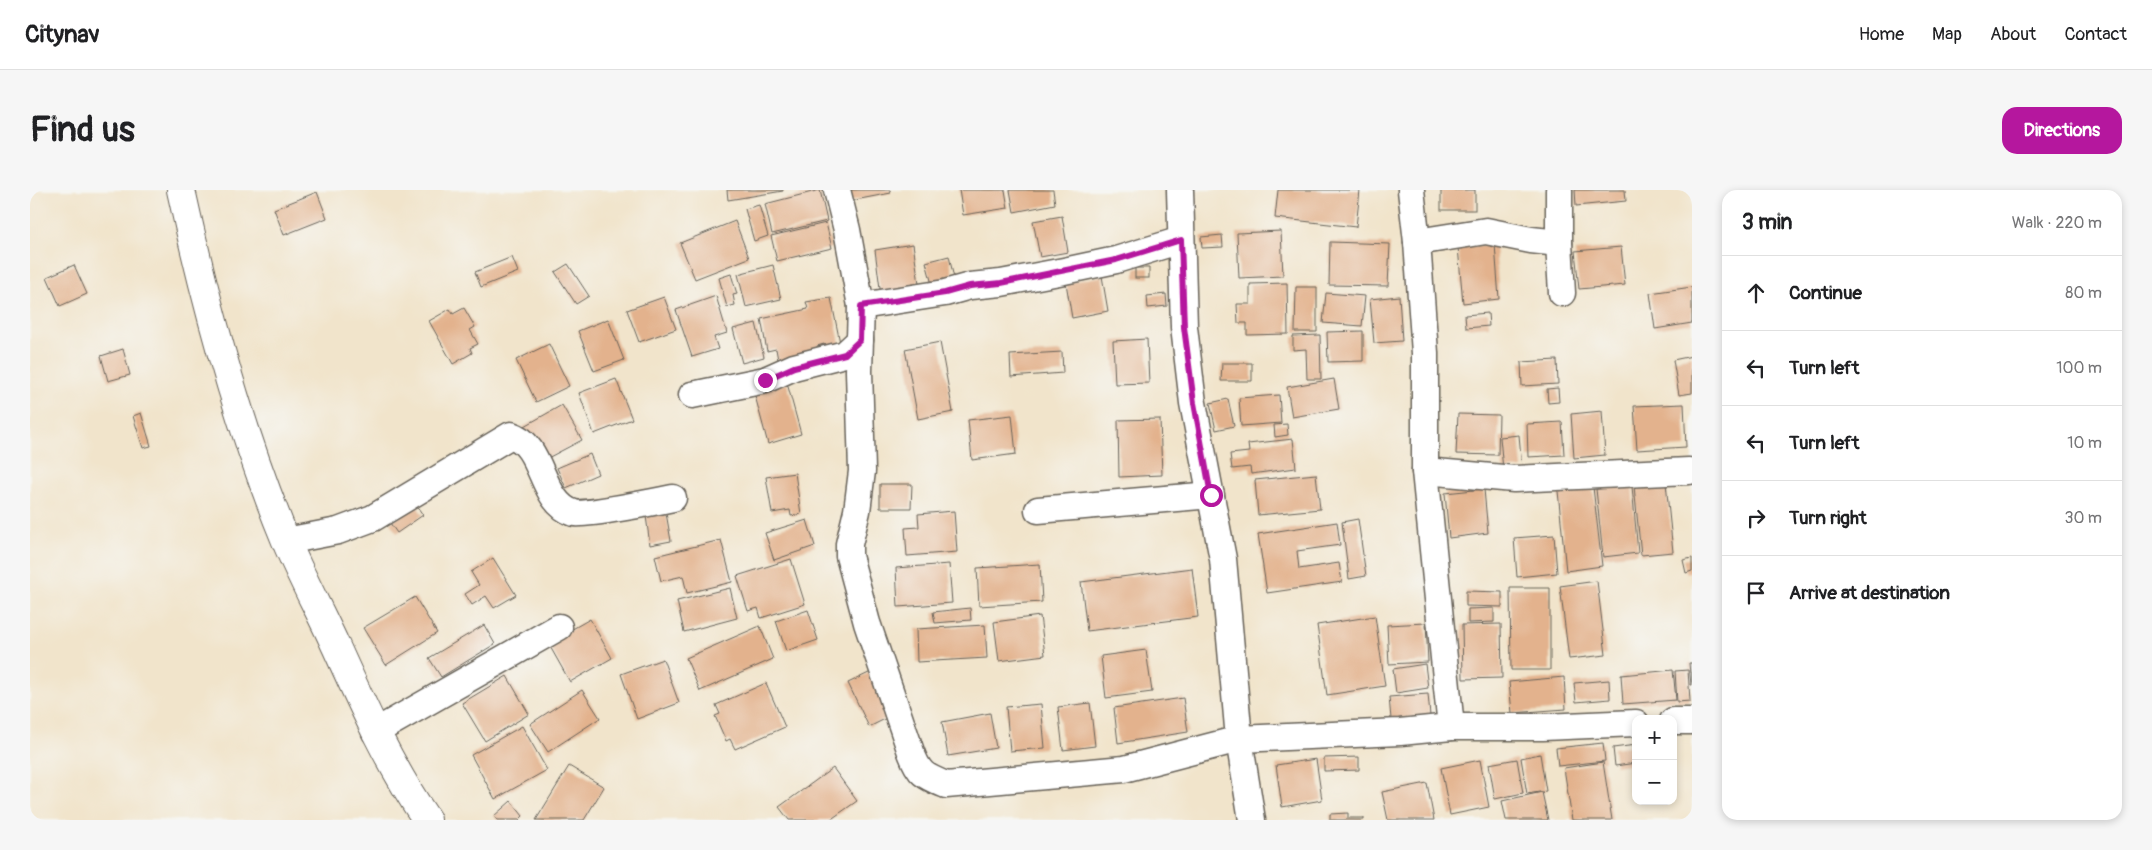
<!DOCTYPE html>
<meta charset="utf-8">
<style>
:root{--surface:#fff;--page:#f6f6f6;--text:#202124;--muted:#757577;--line:#e0e0e0;--accent:#b5179e}
body{margin:0;font-family:Pangolin,sans-serif;background:var(--page);color:var(--text)}
.controls{position:absolute;right:15px;bottom:15px;display:grid;overflow:hidden;border-radius:10px;box-shadow:0 2px 8px #0003}
.controls button{width:45px;height:45px;display:grid;place-items:center;padding:0;border:0;border-bottom:1px solid var(--line);background:var(--surface);color:var(--text);font:25px sans-serif}
.stop{position:absolute;width:15px;height:15px;margin:-11px;border:4px solid #b5179e;border-radius:50%;background:#fff}
.stop.end{background:#b5179e;border-color:#fff;box-shadow:0 1px 5px #0008}
.list{margin:0;padding:0;list-style:none}
h2{display:flex;justify-content:space-between;align-items:center;height:65px;margin:0;padding:0 20px;font-size:21px}
h2 small{font-size:16px;font-weight:400;color:var(--muted)}
.list li{display:grid;grid-template-columns:32px 1fr auto;gap:15px;align-items:center;box-sizing:border-box;height:75px;padding:0 20px;border-top:1px solid var(--line)}
.list b{display:block;font-size:19px;white-space:nowrap}
.list em{font-size:16px;font-style:normal;color:var(--muted)}
.icon{flex:none;width:28px;height:28px;fill:none;stroke:currentColor;stroke-width:2;stroke-linecap:round;stroke-linejoin:round}
.map{position:relative;flex:none;width:1662px;height:630px;overflow:hidden;border-radius:15px}
header{display:flex;align-items:center;gap:30px;box-sizing:border-box;height:70px;padding:0 25px;background:var(--surface);border-bottom:1px solid var(--line)}
header strong{font-size:24px}
nav{display:flex;gap:28px;margin-inline-start:auto;font-size:18px}
.intro{display:flex;align-items:center;justify-content:space-between;box-sizing:border-box;height:120px;padding:0 30px}
h1{margin:0;font-size:35px}
.button{padding:12px 22px;border-radius:15px;background:var(--accent);color:#fff;font-size:18px;font-weight:700}
main{display:flex;gap:30px;padding:0 30px}
aside{flex:1;background:var(--surface);border-radius:15px;box-shadow:0 2px 8px #0003}
.map>svg:first-child{display:block}
</style>
<header>
<strong>Citynav</strong>
<nav><a>Home</a><a>Map</a><a>About</a><a>Contact</a></nav>
</header>
<div class="intro"><h1>Find us</h1><a class="button">Directions</a></div>
<main>
<div class="map">
<svg width="1662" height="630" viewBox="0 0 1662 630">
<rect width="100%" height="100%" fill="#f6f6f2"/>
<filter id="ink" filterUnits="userSpaceOnUse"><feTurbulence type="fractalNoise" baseFrequency=".02" numOctaves="2"/><feDisplacementMap in="SourceGraphic" scale="10" xChannelSelector="R" yChannelSelector="G"/><feConvolveMatrix kernelMatrix="1 2 1 2 8 2 1 2 1" color-interpolation-filters="sRGB"/></filter>
<filter id="wash" filterUnits="userSpaceOnUse"><feTurbulence type="fractalNoise" baseFrequency=".0096" numOctaves="4" result="noise"/><feDisplacementMap in="SourceGraphic" scale="20" xChannelSelector="R" yChannelSelector="G"/><feGaussianBlur stdDeviation="1.12" result="paint"/><feColorMatrix in="noise" values="0 0 0 0 0 0 0 0 0 0 0 0 0 0 0 0 0 1.4 0 .05"/><feComposite in="paint" operator="in"/></filter>
<g filter="url(#wash)">
<rect width="100%" height="100%" fill="#f1e4cb"/>
<g id="blocks">
<g fill="#e3b28d">
<path d="M 697,0 L 753,0 L 753,1 L 698,10 Z"/>
<path d="M 790,0 L 797,31 L 742,44 L 735,14 Z"/>
<path d="M 813,0 L 860,0 L 861,3 L 815,12 Z"/>
<path d="M 929,0 L 975,0 L 978,18 L 933,25 Z"/>
<path d="M 980,0 L 1023,0 L 1025,14 L 984,22 Z"/>
<path d="M 1248,0 L 1330,0 L 1326,37 L 1245,28 Z"/>
<rect x="1411" y="0" width="34" height="20"/>
<path d="M 1545,0 L 1595,0 L 1596,11 L 1546,16 Z"/>
<path d="M 287,2 L 297,28 L 254,45 L 244,19 Z"/>
<path d="M 729,15 L 738,46 L 724,51 L 715,19 Z"/>
<path d="M 1032,26 L 1038,62 L 1010,67 L 1003,31 Z"/>
<path d="M 705,31 L 719,68 L 665,89 L 650,53 Z"/>
<path d="M 796,33 L 802,58 L 747,71 L 741,46 Z"/>
<path d="M 1251,41 L 1253,86 L 1209,88 L 1207,43 Z"/>
<path d="M 1192,45 L 1193,57 L 1172,58 L 1171,47 Z"/>
<path d="M 1300,52 L 1360,54 L 1358,96 L 1299,95 Z"/>
<path d="M 883,54 L 890,100 L 851,106 L 845,60 Z"/>
<path d="M 1465,54 L 1469,109 L 1433,113 L 1428,57 Z"/>
<path d="M 1591,57 L 1595,95 L 1549,99 L 1545,61 Z"/>
<path d="M 919,66 L 925,93 L 903,98 L 896,72 Z"/>
<path d="M 482,67 L 488,82 L 451,97 L 445,82 Z"/>
<path d="M 538,74 L 559,106 L 546,114 L 525,82 Z"/>
<path d="M 44,75 L 57,104 L 30,116 L 17,87 Z"/>
<path d="M 743,75 L 751,109 L 716,117 L 708,84 Z"/>
<rect x="1105" y="78" width="14" height="10"/>
<path d="M 701,84 L 707,104 L 703,105 L 705,115 L 697,117 L 689,88 Z"/>
<path d="M 1072,86 L 1078,121 L 1042,128 L 1036,93 Z"/>
<path d="M 1257,93 L 1258,144 L 1217,145 L 1217,133 L 1208,133 L 1207,114 L 1220,114 L 1220,94 Z"/>
<path d="M 1266,97 L 1287,97 L 1287,142 L 1265,142 Z"/>
<path d="M 1662,97 L 1662,133 L 1625,139 L 1620,103 Z"/>
<path d="M 1296,103 L 1335,106 L 1332,136 L 1293,133 Z"/>
<path d="M 1136,104 L 1137,116 L 1118,118 L 1117,106 Z"/>
<path d="M 686,106 L 697,143 L 684,147 L 688,159 L 662,167 L 646,120 Z"/>
<path d="M 1369,106 L 1372,151 L 1344,153 L 1340,109 Z"/>
<path d="M 634,107 L 646,139 L 609,152 L 597,120 Z"/>
<path d="M 801,108 L 811,158 L 796,161 L 794,154 L 787,156 L 789,167 L 749,175 L 746,159 L 737,161 L 731,129 L 778,119 L 776,112 Z"/>
<path d="M 434,118 L 445,137 L 440,140 L 448,154 L 440,158 L 442,163 L 423,174 L 399,131 L 420,119 L 423,124 Z"/>
<path d="M 1458,123 L 1459,136 L 1436,138 L 1435,125 Z"/>
<path d="M 578,129 L 594,170 L 564,181 L 548,141 Z"/>
<path d="M 726,133 L 734,167 L 712,173 L 703,139 Z"/>
<path d="M 1333,141 L 1333,171 L 1298,172 L 1297,142 Z"/>
<path d="M 1290,145 L 1291,189 L 1277,189 L 1276,159 L 1263,160 L 1263,146 Z"/>
<path d="M 1117,149 L 1119,193 L 1085,194 L 1083,151 Z"/>
<path d="M 910,152 L 923,222 L 888,229 L 875,159 Z"/>
<path d="M 519,154 L 539,196 L 506,212 L 486,170 Z"/>
<path d="M 93,159 L 100,185 L 78,191 L 71,166 Z"/>
<path d="M 1032,162 L 1033,183 L 981,187 L 980,165 Z"/>
<path d="M 1662,166 L 1662,203 L 1649,205 L 1643,170 Z"/>
<path d="M 1527,170 L 1528,194 L 1492,196 L 1491,172 Z"/>
<path d="M 1192,173 L 1222,173 L 1222,191 L 1191,191 Z"/>
<path d="M 586,189 L 602,229 L 564,244 L 549,203 Z"/>
<path d="M 1304,189 L 1309,219 L 1262,227 L 1257,197 Z"/>
<path d="M 757,193 L 771,244 L 738,254 L 724,202 Z"/>
<path d="M 1528,198 L 1529,212 L 1518,213 L 1517,199 Z"/>
<path d="M 1249,205 L 1251,233 L 1211,236 L 1209,208 Z"/>
<path d="M 1198,209 L 1204,236 L 1186,240 L 1180,213 Z"/>
<path d="M 1654,214 L 1656,257 L 1607,260 L 1604,216 Z"/>
<path d="M 532,215 L 552,250 L 512,271 L 493,237 Z"/>
<path d="M 1572,221 L 1575,265 L 1544,268 L 1541,224 Z"/>
<path d="M 111,223 L 121,256 L 113,258 L 103,226 Z"/>
<path d="M 1428,224 L 1469,225 L 1468,265 L 1426,264 Z"/>
<path d="M 982,225 L 986,264 L 942,270 L 938,230 Z"/>
<path d="M 1130,229 L 1132,285 L 1089,287 L 1088,230 Z"/>
<path d="M 1532,232 L 1534,265 L 1498,267 L 1497,234 Z"/>
<path d="M 1257,234 L 1258,245 L 1245,247 L 1244,235 Z"/>
<path d="M 1489,245 L 1492,278 L 1473,280 L 1470,247 Z"/>
<path d="M 1263,249 L 1266,278 L 1221,284 L 1220,277 L 1202,279 L 1200,264 L 1219,262 L 1218,254 Z"/>
<path d="M 560,264 L 568,284 L 536,298 L 527,278 Z"/>
<path d="M 765,283 L 771,324 L 761,326 L 760,320 L 742,323 L 736,287 Z"/>
<path d="M 1286,284 L 1290,319 L 1228,325 L 1225,290 Z"/>
<path d="M 1636,293 L 1643,362 L 1611,365 L 1604,296 Z"/>
<path d="M 850,294 L 882,294 L 881,318 L 850,318 Z"/>
<path d="M 1602,296 L 1608,363 L 1573,367 L 1566,299 Z"/>
<path d="M 1563,297 L 1572,376 L 1536,381 L 1528,301 Z"/>
<path d="M 1454,299 L 1458,343 L 1419,348 L 1415,303 Z"/>
<path d="M 386,315 L 393,325 L 367,343 L 360,333 Z"/>
<path d="M 924,321 L 927,362 L 877,366 L 875,338 L 889,337 L 888,324 Z"/>
<path d="M 636,323 L 641,351 L 620,355 L 616,326 Z"/>
<path d="M 1328,329 L 1336,386 L 1319,389 L 1312,332 Z"/>
<path d="M 777,330 L 785,356 L 744,370 L 735,343 Z"/>
<path d="M 1307,332 L 1310,355 L 1267,361 L 1269,379 L 1309,373 L 1312,392 L 1237,403 L 1228,344 Z"/>
<path d="M 1524,345 L 1527,383 L 1487,387 L 1484,348 Z"/>
<path d="M 691,350 L 702,392 L 657,403 L 653,386 L 631,391 L 625,366 Z"/>
<path d="M 463,368 L 486,405 L 464,418 L 456,406 L 442,415 L 435,404 L 449,395 L 441,382 Z"/>
<path d="M 1662,368 L 1662,381 L 1656,383 L 1653,370 Z"/>
<path d="M 761,369 L 775,414 L 731,428 L 728,418 L 718,421 L 707,386 Z"/>
<path d="M 919,374 L 922,413 L 868,417 L 866,378 Z"/>
<path d="M 1010,374 L 1012,412 L 949,416 L 947,378 Z"/>
<path d="M 1162,378 L 1168,427 L 1057,441 L 1051,392 Z"/>
<path d="M 1567,391 L 1576,465 L 1539,469 L 1530,396 Z"/>
<path d="M 700,398 L 707,428 L 654,442 L 647,411 Z"/>
<path d="M 1480,398 L 1520,398 L 1520,480 L 1481,480 Z"/>
<path d="M 1436,401 L 1472,402 L 1472,417 L 1436,416 Z"/>
<path d="M 385,407 L 407,443 L 356,475 L 333,438 Z"/>
<path d="M 940,418 L 941,430 L 905,433 L 903,422 Z"/>
<path d="M 1464,418 L 1464,432 L 1438,433 L 1438,419 Z"/>
<path d="M 778,420 L 788,450 L 756,461 L 746,431 Z"/>
<path d="M 1010,426 L 1015,465 L 969,471 L 964,432 Z"/>
<path d="M 1345,426 L 1355,496 L 1297,505 L 1287,435 Z"/>
<path d="M 560,429 L 582,468 L 540,492 L 518,453 Z"/>
<path d="M 1396,433 L 1398,472 L 1359,474 L 1357,435 Z"/>
<path d="M 1471,434 L 1472,488 L 1433,489 L 1432,435 Z"/>
<path d="M 454,435 L 465,454 L 411,487 L 399,468 Z"/>
<path d="M 955,435 L 957,468 L 887,472 L 886,439 Z"/>
<path d="M 730,436 L 743,469 L 670,501 L 656,468 Z"/>
<path d="M 1116,460 L 1122,502 L 1076,508 L 1071,466 Z"/>
<path d="M 633,469 L 649,513 L 607,529 L 591,484 Z"/>
<path d="M 1659,473 L 1662,473 L 1662,495 L 1661,495 Z"/>
<path d="M 1395,474 L 1398,498 L 1366,503 L 1363,479 Z"/>
<path d="M 1643,480 L 1646,510 L 1593,514 L 1591,485 Z"/>
<path d="M 1658,480 L 1660,511 L 1647,512 L 1645,481 Z"/>
<path d="M 843,481 L 863,525 L 839,537 L 818,493 Z"/>
<path d="M 477,486 L 499,524 L 455,551 L 432,513 Z"/>
<path d="M 1534,487 L 1536,519 L 1482,523 L 1479,492 Z"/>
<path d="M 1579,490 L 1580,509 L 1546,512 L 1544,493 Z"/>
<path d="M 736,493 L 755,537 L 705,559 L 700,549 L 696,551 L 685,526 L 690,524 L 686,515 Z"/>
<path d="M 552,500 L 570,528 L 518,562 L 500,534 Z"/>
<path d="M 1398,504 L 1400,526 L 1361,529 L 1359,507 Z"/>
<path d="M 1153,508 L 1158,542 L 1088,553 L 1084,518 Z"/>
<path d="M 1060,513 L 1065,556 L 1033,560 L 1028,517 Z"/>
<path d="M 1011,514 L 1015,558 L 980,561 L 976,517 Z"/>
<path d="M 960,523 L 966,558 L 918,566 L 912,532 Z"/>
<path d="M 492,536 L 517,580 L 465,609 L 441,565 Z"/>
<path d="M 1573,553 L 1575,571 L 1528,576 L 1526,558 Z"/>
<path d="M 1606,555 L 1606,573 L 1585,576 L 1583,558 Z"/>
<path d="M 1510,564 L 1516,601 L 1497,604 L 1491,568 Z"/>
<path d="M 1329,567 L 1329,580 L 1294,581 L 1294,568 Z"/>
<path d="M 1286,569 L 1292,610 L 1252,617 L 1246,575 Z"/>
<path d="M 1487,569 L 1493,603 L 1465,609 L 1459,574 Z"/>
<path d="M 1450,570 L 1459,617 L 1420,625 L 1411,578 Z"/>
<path d="M 1573,572 L 1582,630 L 1542,630 L 1534,578 Z"/>
<path d="M 539,576 L 574,597 L 554,630 L 506,630 Z"/>
<path d="M 803,578 L 827,611 L 800,630 L 759,630 L 749,617 Z"/>
<path d="M 1397,593 L 1404,630 L 1358,630 L 1352,602 Z"/>
<path d="M 1512,602 L 1518,630 L 1476,630 L 1472,611 Z"/>
<path d="M 481,611 L 493,626 L 489,630 L 467,630 L 464,626 Z"/>
<path d="M 1318,623 L 1318,628 L 1334,628 L 1334,630 L 1300,630 L 1300,624 Z"/>
</g>
</g>
</g>
<g filter="url(#ink)">
<use href="#blocks" fill-opacity="0" stroke="#676259" stroke-width="1"/>
<g fill="none" stroke-linecap="round" stroke-linejoin="round">
<g stroke="#676259" stroke-width="29">
<g id="minor">
<path d="M 807,0 L 817,40 L 831,116 L 829,181 L 832,281 L 827,321 L 819,354 L 819,366 L 837,433 L 881,562 C 889,584 894,586 916,595 L 1094,579 L 1209,549 L 1370,542 L 1421,537 L 1513,537 L 1606,533"/>
<path d="M 1150,0 L 1154,137 L 1163,213 L 1193,369 L 1209,549 L 1222,630"/>
<path d="M 1381,0 L 1387,52 L 1395,163 L 1395,281 L 1421,537"/>
<path d="M 1387,52 L 1456,41 L 1501,50 L 1529,53 L 1529,0"/>
<path d="M 1529,53 L 1532,103"/>
<path d="M 831,116 L 915,103 L 940,96 L 971,93 L 1034,81 L 1086,70 L 1151,50"/>
<path d="M 662,205 L 735,190 L 764,177 L 815,164 L 830,150"/>
<path d="M 1395,281 L 1484,289 L 1659,281"/>
<path d="M 1008,320 L 1181,305"/>
<path d="M 256,351 L 308,341 L 343,328 L 481,245 C 514,255 510,313 544,323 C 553,326 629,311 643,308"/>
<path d="M 1643,531 L 1662,531"/>
<path d="M 345,542 L 529,437"/>
</g>
</g>
<g stroke="#676259" stroke-width="30">
<path id="secondary" d="M 151,0 C 177,119 209,238 256,351 C 270,384 287,416 303,450 C 331,512 358,573 397,630"/>
</g>
<use href="#minor" stroke="#fff" stroke-width="26"/>
<use href="#secondary" stroke="#fff" stroke-width="28"/>
</g>
</g>
<g fill="none" stroke-linecap="round" stroke-linejoin="round" filter="url(#ink)">
<path stroke="#b5179e" stroke-width="6" d="M 735,190 L 764,177 L 815,164 L 830,150 L 831,116 L 915,103 L 940,96 L 971,93 L 1086,70 L 1151,50 L 1154,137 L 1164,213 L 1181,305"/>
</g>
</svg>
<div class="controls">
<button>+</button>
<button>−</button>
</div>
<div class="stop" style="left:1181px;top:305px"></div>
<div class="stop end" style="left:735px;top:190px"></div>
</div>
<aside>
<h2>3 min<small>Walk · 220 m</small></h2>
<ul class="list">
<li><svg class="icon" aria-label="ahead" viewBox="0 0 24 24"><path d="M12 20V5M6 11l6-6 6 6"/></svg><div><b>Continue</b></div><em>80 m</em></li>
<li><svg class="icon" aria-label="left" viewBox="0 0 24 24"><path d="M17 20v-9H6M10 6l-5 5 5 5"/></svg><div><b>Turn left</b></div><em>100 m</em></li>
<li><svg class="icon" aria-label="left" viewBox="0 0 24 24"><path d="M17 20v-9H6M10 6l-5 5 5 5"/></svg><div><b>Turn left</b></div><em>10 m</em></li>
<li><svg class="icon" aria-label="right" viewBox="0 0 24 24"><path d="M7 20v-9h11M14 6l5 5-5 5"/></svg><div><b>Turn right</b></div><em>30 m</em></li>
<li><svg class="icon" aria-label="arrive" viewBox="0 0 24 24"><path d="M6 21V4h12l-3 4 3 4H6"/></svg><div><b>Arrive at destination</b></div></li>
</ul>
</aside>
</main>
